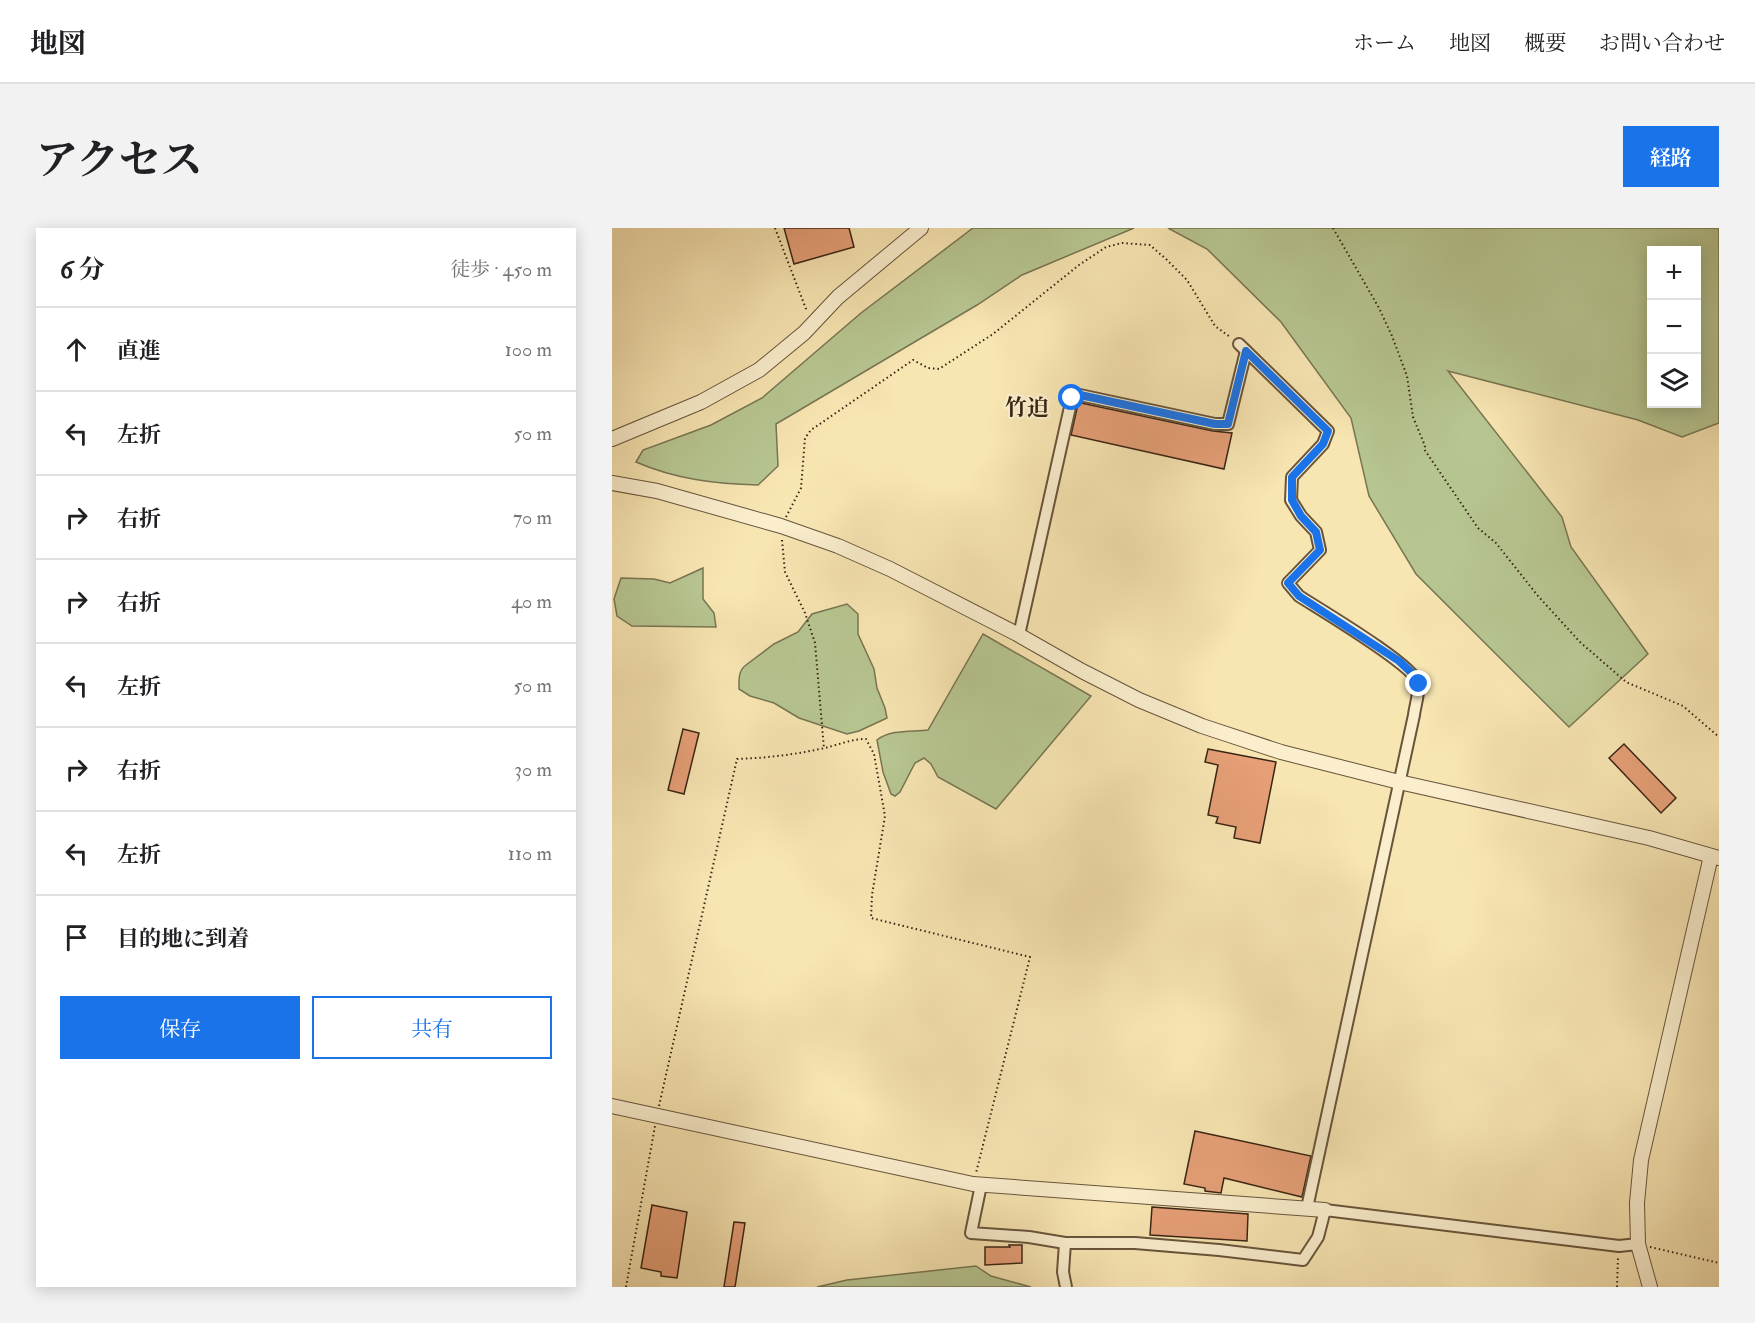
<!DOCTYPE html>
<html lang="ja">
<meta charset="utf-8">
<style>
:root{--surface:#fff;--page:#f2f2f2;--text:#202124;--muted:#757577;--line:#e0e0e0;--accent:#1a73e8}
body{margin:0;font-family:"IM FELL Double Pica","Noto Serif JP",serif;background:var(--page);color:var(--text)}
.controls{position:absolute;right:18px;top:18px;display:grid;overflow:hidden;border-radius:0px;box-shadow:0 3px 15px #0003}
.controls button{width:54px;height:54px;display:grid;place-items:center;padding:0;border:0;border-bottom:2px solid var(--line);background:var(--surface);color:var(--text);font:30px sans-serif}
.stop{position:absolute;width:18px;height:18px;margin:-14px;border:4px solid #1a73e8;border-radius:50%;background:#fff}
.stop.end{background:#1a73e8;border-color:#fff;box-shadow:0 2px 6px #0008}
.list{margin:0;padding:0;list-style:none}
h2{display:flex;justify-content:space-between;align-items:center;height:78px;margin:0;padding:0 24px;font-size:26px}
h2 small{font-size:20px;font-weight:400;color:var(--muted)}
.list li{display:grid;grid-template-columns:39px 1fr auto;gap:18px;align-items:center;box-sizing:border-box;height:84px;padding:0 24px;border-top:2px solid var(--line)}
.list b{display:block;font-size:22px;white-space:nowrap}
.list em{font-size:20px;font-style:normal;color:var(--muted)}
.actions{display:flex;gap:12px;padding:18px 24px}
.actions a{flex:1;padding:14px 0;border:2px solid var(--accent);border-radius:0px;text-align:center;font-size:21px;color:var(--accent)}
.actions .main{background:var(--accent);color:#fff}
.icon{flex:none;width:33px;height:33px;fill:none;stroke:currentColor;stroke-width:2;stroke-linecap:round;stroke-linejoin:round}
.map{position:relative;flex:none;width:1107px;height:1059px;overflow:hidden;border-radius:0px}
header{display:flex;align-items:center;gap:36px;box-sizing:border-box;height:84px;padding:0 30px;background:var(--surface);border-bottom:2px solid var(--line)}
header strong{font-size:28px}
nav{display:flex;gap:33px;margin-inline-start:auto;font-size:21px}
.intro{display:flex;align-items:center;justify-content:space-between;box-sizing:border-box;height:144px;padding:0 36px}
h1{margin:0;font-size:42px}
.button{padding:15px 27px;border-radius:0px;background:var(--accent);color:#fff;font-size:21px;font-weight:700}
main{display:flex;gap:36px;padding:0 36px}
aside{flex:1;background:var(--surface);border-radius:0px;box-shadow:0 3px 15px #0003}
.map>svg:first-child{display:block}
</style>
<header>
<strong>地図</strong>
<nav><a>ホーム</a><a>地図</a><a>概要</a><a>お問い合わせ</a></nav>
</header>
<div class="intro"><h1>アクセス</h1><a class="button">経路</a></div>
<main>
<aside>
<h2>6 分<small>徒歩 · 450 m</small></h2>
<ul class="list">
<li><svg class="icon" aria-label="ahead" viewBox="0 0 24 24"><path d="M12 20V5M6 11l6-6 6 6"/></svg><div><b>直進</b></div><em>100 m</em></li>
<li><svg class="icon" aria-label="left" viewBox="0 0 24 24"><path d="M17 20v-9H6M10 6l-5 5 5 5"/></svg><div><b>左折</b></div><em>50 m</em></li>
<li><svg class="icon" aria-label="right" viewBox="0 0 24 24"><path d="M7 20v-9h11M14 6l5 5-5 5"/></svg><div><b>右折</b></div><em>70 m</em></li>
<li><svg class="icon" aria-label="right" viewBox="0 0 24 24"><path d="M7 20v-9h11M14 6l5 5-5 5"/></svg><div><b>右折</b></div><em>40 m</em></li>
<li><svg class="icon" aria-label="left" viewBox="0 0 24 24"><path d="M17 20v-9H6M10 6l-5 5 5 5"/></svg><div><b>左折</b></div><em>50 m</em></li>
<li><svg class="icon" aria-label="right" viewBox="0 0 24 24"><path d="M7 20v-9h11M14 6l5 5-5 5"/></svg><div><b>右折</b></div><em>30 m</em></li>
<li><svg class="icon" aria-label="left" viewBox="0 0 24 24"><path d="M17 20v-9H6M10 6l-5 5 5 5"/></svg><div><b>左折</b></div><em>110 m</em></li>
<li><svg class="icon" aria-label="arrive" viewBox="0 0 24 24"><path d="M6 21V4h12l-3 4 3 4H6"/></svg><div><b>目的地に到着</b></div></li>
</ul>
<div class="actions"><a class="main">保存</a><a>共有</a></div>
</aside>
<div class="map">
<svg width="1107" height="1059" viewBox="0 0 1107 1059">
<rect width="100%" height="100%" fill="#f7e5b2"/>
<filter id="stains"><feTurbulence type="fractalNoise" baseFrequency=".00333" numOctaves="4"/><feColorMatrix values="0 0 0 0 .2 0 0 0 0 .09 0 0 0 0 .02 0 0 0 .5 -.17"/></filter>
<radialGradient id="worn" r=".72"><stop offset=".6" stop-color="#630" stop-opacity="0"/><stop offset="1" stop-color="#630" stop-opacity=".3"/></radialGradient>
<g fill="#b7c691" stroke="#787552" stroke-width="1.5" fill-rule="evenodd">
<path d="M 361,0 L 522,0 L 410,47 L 365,77 L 164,196 L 166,238 L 146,257 C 103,256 63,251 24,234 L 31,222 L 99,197 L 150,170 L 249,85 Z"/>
<path d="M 556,0 L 1107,0 L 1107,195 L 1070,209 L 1026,192 L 836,143 L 950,289 L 959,319 L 1036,426 L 957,499 L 804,346 L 757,268 L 739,190 L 669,94 L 595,21 ZM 1040,22 L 1084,22 L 1084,176 L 1040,176 Z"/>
<path d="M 91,340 L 91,371 L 102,385 L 104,399 L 20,398 L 5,388 L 2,371 L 9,350 L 42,351 L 58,355 Z"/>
<path d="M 235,376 L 246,386 L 246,406 L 262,441 L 265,460 L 273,480 L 275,490 L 247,503 L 235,506 L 187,490 L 162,475 L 138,468 L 127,461 C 127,452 126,443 134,437 L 162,416 L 186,404 L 200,386 Z"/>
<path d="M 371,406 L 479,468 L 384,581 L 326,549 L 319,536 L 312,530 L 303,535 L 288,564 L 283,568 L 279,566 L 271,544 L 265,512 C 279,501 300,504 316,502 Z"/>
<path d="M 364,1038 L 379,1048 L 419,1059 L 205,1059 L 235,1052 Z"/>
</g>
<g fill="#e69f77" stroke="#392413" stroke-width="1.5">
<path d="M 172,0 L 237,0 L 242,19 L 182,36 Z"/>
<path d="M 469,175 L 601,203 L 620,205 L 612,241 L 459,207 L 466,176 Z"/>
<path d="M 71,501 L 87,505 L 72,566 L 56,562 Z"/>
<path d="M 1012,516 L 1064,570 L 1049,585 L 997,530 Z"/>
<path d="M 596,521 L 664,534 L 648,615 L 622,610 L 624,599 L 604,595 L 606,589 L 596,587 L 606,537 L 593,534 Z"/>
<path d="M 583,903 L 699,928 L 690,969 L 612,950 L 609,965 L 593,963 L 593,960 L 572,956 Z"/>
<path d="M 40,977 L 75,984 L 65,1050 L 49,1048 L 49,1044 L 29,1040 Z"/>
<path d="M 540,979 L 636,986 L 635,1013 L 538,1007 Z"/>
<path d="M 122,994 L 133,995 L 123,1059 L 112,1059 Z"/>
<path d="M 397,1017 L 410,1017 L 410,1035 L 373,1037 L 373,1019 L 398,1019 Z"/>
</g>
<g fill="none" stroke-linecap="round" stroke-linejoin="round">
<g stroke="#68543b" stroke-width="14">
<g id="minor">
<path d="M 627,116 L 716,203 L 711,216 L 680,249 L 679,272 L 689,288 L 704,304 L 708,322 L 676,355 L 687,368 C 707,381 802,437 806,455 C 808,463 803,478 802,487 L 695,980"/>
<path d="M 407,407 L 460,170 L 468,167 L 603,196 L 616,196 L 634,123"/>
<path d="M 369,957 L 359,1005 L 417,1009 L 453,1015"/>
<path d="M 454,1059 L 451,1044 L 453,1015 L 523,1015 L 607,1022 L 691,1032 L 706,1009 L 713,982 L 1007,1018 L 1026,1016"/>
</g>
</g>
<g stroke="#68543b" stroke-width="16">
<g id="tertiary">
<path d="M 0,211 L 89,174 L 147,142 L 192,105 L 226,69 L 309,0"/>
<path d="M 0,255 L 45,263 L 169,298 L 226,318 L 278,341 L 405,406 L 470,443 L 527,472 L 590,498 L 669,524 L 787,554 L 1037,610 L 1107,630"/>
<path d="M 0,878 L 361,956 L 713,982"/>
<path d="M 1038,1059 L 1026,1016 L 1025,975 L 1029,932 L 1099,628"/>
</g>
</g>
<g stroke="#392413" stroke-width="2" stroke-dasharray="1.5 3" stroke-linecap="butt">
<path d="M 163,0 L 194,81 L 194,84"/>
<path d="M 721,0 L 767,80 L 780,108 L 795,148 L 801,189 L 813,218 L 812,221 L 866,300 L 884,315 L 926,368 L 968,414 L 1014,454 L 1071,478 L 1107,509"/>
<path d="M 174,289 L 189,260 L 193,210 L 199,202 L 301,132 L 316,140 L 327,141 L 381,106 L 467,37 L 494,19 L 510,15 L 538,17 L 555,32 L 575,52 L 603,98 L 618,109"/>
<path d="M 170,312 L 173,344 L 193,385 L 203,415 L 212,521"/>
<path d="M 47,878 L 125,531 C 153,530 180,527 208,521 C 224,518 238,511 254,511 L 262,526 L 273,588 L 260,667 L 259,690 L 418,729 L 364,945"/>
<path d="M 1038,1019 L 1107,1035"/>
<path d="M 14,1059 L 43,898"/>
<path d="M 1005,1059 L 1006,1029"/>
</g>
<use href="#minor" stroke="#faeecd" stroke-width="10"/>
<use href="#tertiary" stroke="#faeecd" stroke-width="14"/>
</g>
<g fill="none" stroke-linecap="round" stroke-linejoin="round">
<path stroke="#1a73e8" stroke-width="8" d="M 460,170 L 468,167 L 603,196 L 616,196 L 634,123 L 716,203 L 711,216 L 680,249 L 680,272 L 689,288 L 704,304 L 708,322 L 676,355 L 687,368 L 787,433 L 802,447 L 807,456"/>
</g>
<g text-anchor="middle" stroke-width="4.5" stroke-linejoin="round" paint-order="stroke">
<g font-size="22" font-weight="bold" fill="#392413" stroke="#faeecd">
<text x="415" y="187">竹迫</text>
</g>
</g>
<rect width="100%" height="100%" filter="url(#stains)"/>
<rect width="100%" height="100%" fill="url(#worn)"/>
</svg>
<div class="controls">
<button>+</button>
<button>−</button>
<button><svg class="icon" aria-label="layers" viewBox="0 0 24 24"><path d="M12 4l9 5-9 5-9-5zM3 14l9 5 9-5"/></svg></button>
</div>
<div class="stop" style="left:460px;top:170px"></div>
<div class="stop end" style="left:807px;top:456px"></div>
</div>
</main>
